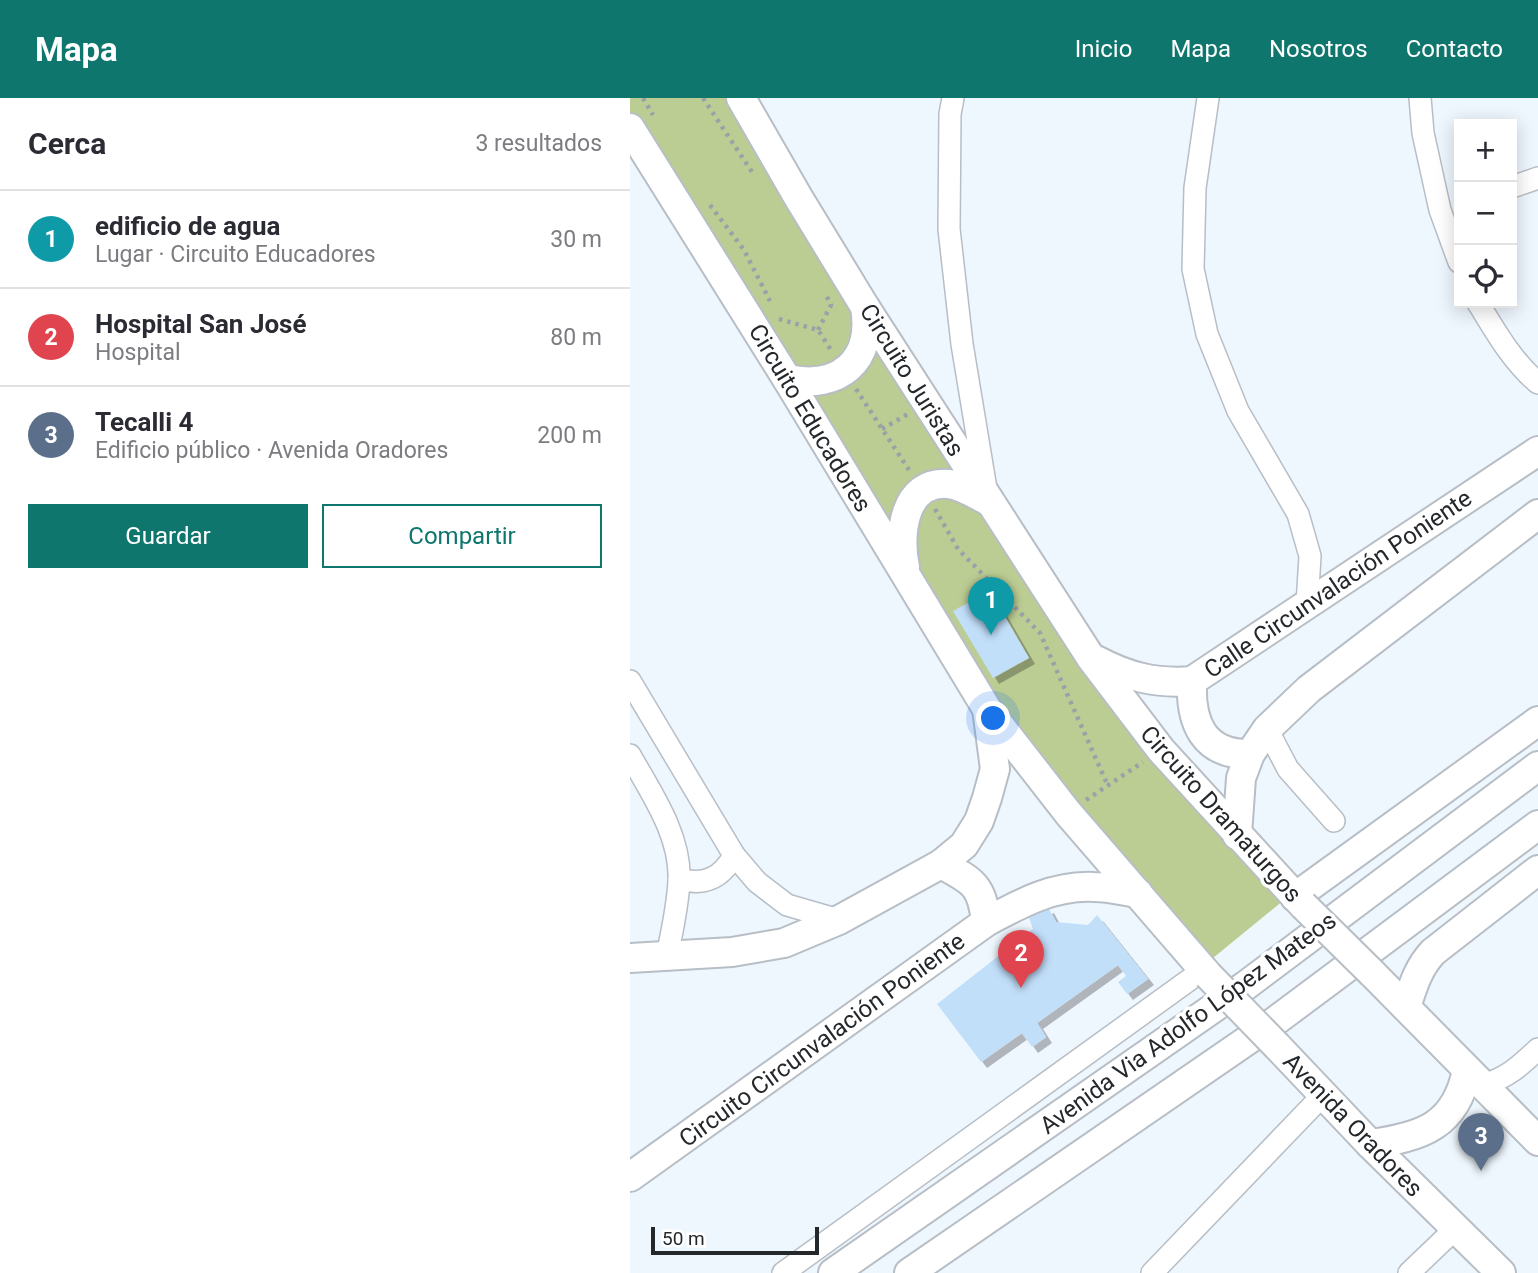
<!DOCTYPE html>
<html lang="es">
<meta charset="utf-8">
<style>
:root{--surface:#fff;--page:#f2f2f3;--text:#2b2b33;--muted:#7c7c81;--line:#e1e1e2;--accent:#0f766e}
body{margin:0;font-family:Roboto,sans-serif;background:var(--page);color:var(--text)}
.controls{position:absolute;right:21px;top:21px;display:grid;overflow:hidden;border-radius:0px;box-shadow:0 4px 18px #0003}
.controls button{width:63px;height:63px;display:grid;place-items:center;padding:0;border:0;border-bottom:2px solid var(--line);background:var(--surface);color:var(--text);font:35px sans-serif}
.scale{position:absolute;left:21px;bottom:18px;width:168px;box-sizing:border-box;padding-left:7px;border:4px solid #25282b;border-top:0;font-size:19px;line-height:24px;white-space:nowrap;color:#25282b;-webkit-text-stroke:5px #fff;paint-order:stroke}
.you{position:absolute;left:364px;top:621px;width:24px;height:24px;margin:-18px;border:5px solid #fff;border-radius:50%;background:#1a73e8;box-shadow:0 0 0 10px #1a73e833}
.badge{display:grid;place-items:center;width:46px;height:46px;border-radius:50%;background:var(--accent);color:#fff;font-size:23px;font-weight:700}
.pin{position:absolute;translate:-50% -58px;filter:drop-shadow(0 2px 4px #0008)}
.pin::after{content:'';position:absolute;top:37px;width:24px;height:21px;background:inherit;clip-path:polygon(0 0,100% 0,50% 100%)}
.list{margin:0;padding:0;list-style:none}
h2{display:flex;justify-content:space-between;align-items:center;height:91px;margin:0;padding:0 28px;font-size:30px}
h2 small{font-size:23px;font-weight:400;color:var(--muted)}
.list li{display:grid;grid-template-columns:46px 1fr auto;gap:21px;align-items:center;box-sizing:border-box;height:98px;padding:0 28px;border-top:2px solid var(--line)}
.list b{display:block;font-size:26px;white-space:nowrap}
.list p{margin:0;font-size:23px;white-space:nowrap;color:var(--muted)}
.list em{font-size:23px;font-style:normal;color:var(--muted)}
.actions{display:flex;gap:14px;padding:21px 28px}
.actions a{flex:1;padding:16px 0;border:2px solid var(--accent);border-radius:0px;text-align:center;font-size:24px;color:var(--accent)}
.actions .main{background:var(--accent);color:#fff}
.icon{flex:none;width:38px;height:38px;fill:none;stroke:currentColor;stroke-width:2;stroke-linecap:round;stroke-linejoin:round}
.map{position:relative;flex:none;width:908px;height:1175px;overflow:hidden}
header{display:flex;align-items:center;gap:42px;box-sizing:border-box;height:98px;padding:0 35px;background:var(--accent);color:#fff}
header strong{font-size:33px}
nav{display:flex;gap:38px;margin-inline-start:auto;font-size:24px}
main{display:flex}
aside{flex:1;background:var(--surface)}
.map>svg:first-child{display:block}
</style>
<header>
<strong>Mapa</strong>
<nav><a>Inicio</a><a>Mapa</a><a>Nosotros</a><a>Contacto</a></nav>
</header>
<main>
<aside>
<h2>Cerca<small>3 resultados</small></h2>
<ul class="list">
<li><span class="badge" style="background:#0f9aa8">1</span><div><b>edificio de agua</b><p>Lugar · Circuito Educadores</p></div><em>30 m</em></li>
<li><span class="badge" style="background:#e0444e">2</span><div><b>Hospital San José</b><p>Hospital</p></div><em>80 m</em></li>
<li><span class="badge" style="background:#5c6f8a">3</span><div><b>Tecalli 4</b><p>Edificio público · Avenida Oradores</p></div><em>200 m</em></li>
</ul>
<div class="actions"><a class="main">Guardar</a><a>Compartir</a></div>
</aside>
<div class="map">
<svg width="908" height="1175" viewBox="0 0 908 1175">
<defs>
<filter id="shadow"><feDropShadow dx="6" dy="6" stdDeviation="0" flood-color="#0004"/></filter>
</defs>
<rect width="100%" height="100%" fill="#eff7fe"/>
<path fill="#bccd93" d="M 0,0 L 99,0 L 289,311 L 659,798 L 572,869 L 438,715 L 0,44 Z"/>
<g fill="#c2dffa" filter="url(#shadow)">
<path d="M 360,493 L 399,560 L 363,580 L 323,513 Z"/>
<path d="M 418,809 L 426,824 L 458,827 L 467,817 L 518,881 L 497,896 L 488,884 L 496,878 L 488,867 L 407,925 L 416,939 L 402,949 L 392,935 L 351,964 L 307,906 L 403,831 L 398,817 Z"/>
</g>
<g fill="none" stroke-linecap="round" stroke-linejoin="round">
<g stroke="#b7bec5" stroke-width="24">
<g id="minor">
<path d="M 323,0 L 320,16 L 319,131 L 332,246 L 356,391"/>
<path d="M 578,0 L 565,90 L 563,171 L 577,236 L 608,313 L 668,416 L 680,458 L 677,507"/>
<path d="M 790,0 L 793,35 L 810,112 L 829,164"/>
<path d="M 882,89 L 908,80"/>
<path d="M 848,205 C 866,234 882,263 908,285"/>
<path d="M 0,583 L 104,757 L 127,784 L 157,807 L 209,822"/>
<path d="M 637,631 L 658,671 L 704,723"/>
<path d="M 0,657 C 21,695 51,737 49,782 C 48,808 42,833 37,858"/>
<path d="M 49,781 C 74,788 92,780 104,757"/>
<path d="M 853,987 C 877,980 890,968 908,951"/>
<path d="M 153,1175 L 573,872"/>
<path d="M 522,1175 L 693,997"/>
<path d="M 779,1175 L 825,1131"/>
</g>
</g>
<g stroke="#b7bec5" stroke-width="32">
<g id="secondary">
<path d="M 111,0 L 168,99 L 235,209 L 461,560 L 531,652 L 673,807"/>
<path d="M 0,30 L 157,281 L 357,611 L 438,715 L 578,877"/>
<path d="M 157,281 C 209,292 244,263 235,209"/>
<path d="M 275,469 C 268,438 273,382 318,386 C 332,387 346,397 358,403"/>
<path d="M 466,562 C 498,579 526,586 562,583 L 908,353"/>
<path d="M 562,583 C 560,624 573,657 620,656"/>
<path d="M 607,737 L 611,680 L 620,656 L 637,631 L 679,591 L 908,416"/>
<path d="M 311,766 C 343,783 352,787 356,824"/>
<path d="M 665,799 L 908,623"/>
<path d="M 0,860 L 102,854 L 154,845 L 209,822 L 311,766 L 334,747 L 349,723 L 357,700 L 365,671 L 357,611"/>
<path d="M 742,875 L 908,1043"/>
<path d="M 776,909 C 783,888 788,870 803,854 L 908,772"/>
<path d="M 647,948 L 740,1046 L 871,1175"/>
<path d="M 740,1046 C 792,1039 826,1028 837,972"/>
<path d="M 0,1079 L 356,824 C 391,805 424,787 464,789 C 479,789 494,793 508,795"/>
<path d="M 203,1175 L 615,888 L 908,668"/>
<path d="M 279,1175 L 644,924 L 908,727"/>
</g>
</g>
<g stroke="#9ba1a6" stroke-width="4.5" stroke-dasharray="3.5 5" stroke-linecap="butt">
<path d="M 13,0 L 23,17"/>
<path d="M 73,0 L 122,74"/>
<path d="M 80,107 L 114,152 L 140,203"/>
<path d="M 149,221 L 188,232 L 201,252"/>
<path d="M 188,232 L 201,207 L 195,195"/>
<path d="M 226,291 L 279,372"/>
<path d="M 252,331 L 278,316"/>
<path d="M 305,411 L 328,451 L 410,535 L 478,688"/>
<path d="M 456,702 L 513,664"/>
</g>
<use href="#minor" stroke="#fff" stroke-width="21"/>
<use href="#secondary" stroke="#fff" stroke-width="28"/>
<g stroke="#b7bec5" stroke-width="32" stroke-linecap="butt">
<g id="secondary-bridge">
<path d="M 673,807 L 742,875"/>
<path d="M 578,877 L 647,948"/>
</g>
</g>
<use href="#secondary-bridge" stroke="#fff" stroke-width="28"/>
</g>
<g text-anchor="middle" stroke-width="7" stroke-linejoin="round" paint-order="stroke">
<g font-size="24" fill="#25282b" stroke="#fff">
<text transform="translate(282 282) rotate(58)" y="8">Circuito Juristas</text>
<text transform="translate(180 320) rotate(59)" y="8">Circuito Educadores</text>
<text transform="translate(708 486) rotate(-34)" y="8">Calle Circunvalación Poniente</text>
<text transform="translate(591 716) rotate(48)" y="8">Circuito Dramaturgos</text>
<text transform="translate(558 925) rotate(-36)" y="8">Avenida Via Adolfo López Mateos</text>
<text transform="translate(192 942) rotate(-36)" y="8">Circuito Circunvalación Poniente</text>
<text transform="translate(723 1027) rotate(46)" y="8">Avenida Oradores</text>
</g>
</g>
</svg>
<div class="controls">
<button>+</button>
<button>−</button>
<button><svg class="icon" aria-label="locate" viewBox="0 0 24 24"><circle cx="12" cy="12" r="6"/><path d="M12 2v4M12 18v4M2 12h4M18 12h4"/></svg></button>
</div>
<div class="scale">50 m</div>
<div class="you"></div>
<div class="pin badge" style="left:361px;top:537px;background:#0f9aa8">1</div>
<div class="pin badge" style="left:391px;top:890px;background:#e0444e">2</div>
<div class="pin badge" style="left:851px;top:1073px;background:#5c6f8a">3</div>
</div>
</main>
